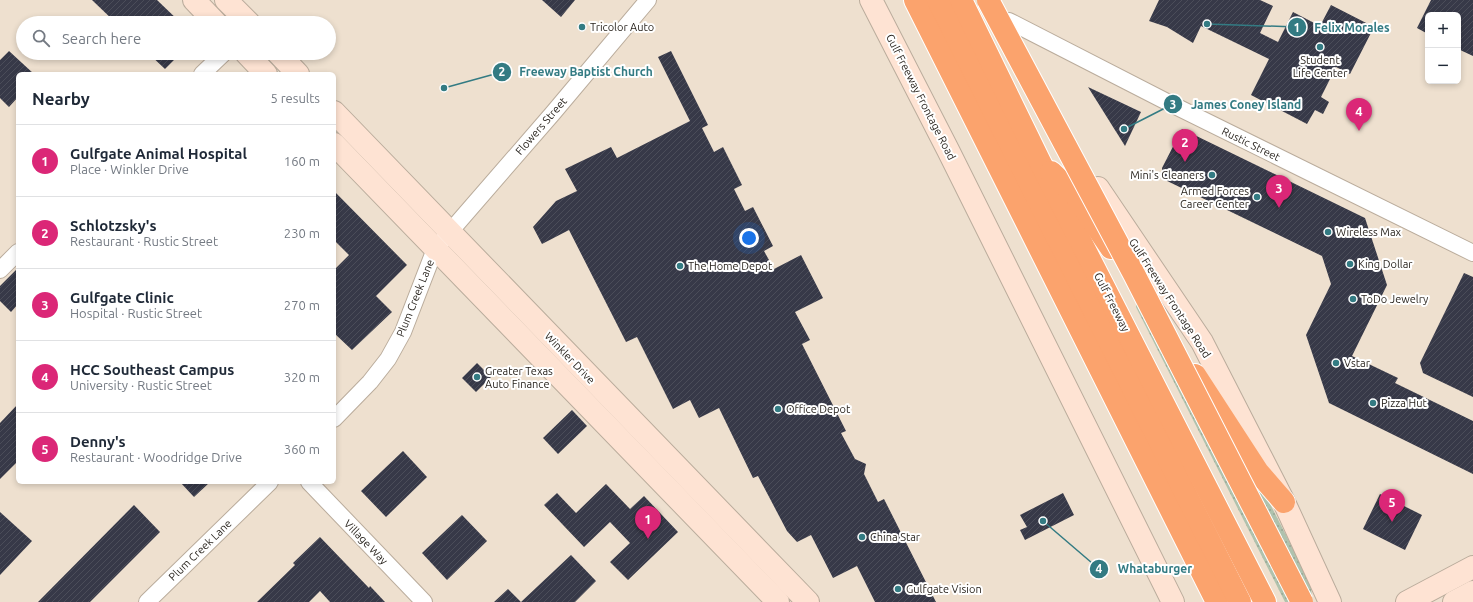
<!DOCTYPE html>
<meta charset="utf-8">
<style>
:root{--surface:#fff;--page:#f6f6f7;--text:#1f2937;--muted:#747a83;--line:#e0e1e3;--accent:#db2777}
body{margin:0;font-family:Ubuntu,sans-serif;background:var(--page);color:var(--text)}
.controls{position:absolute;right:12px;top:12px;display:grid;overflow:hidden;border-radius:6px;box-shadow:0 2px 6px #0003}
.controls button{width:36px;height:36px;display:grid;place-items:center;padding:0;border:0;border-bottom:1px solid var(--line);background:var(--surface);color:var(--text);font:20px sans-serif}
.you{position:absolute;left:749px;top:238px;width:14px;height:14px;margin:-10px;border:3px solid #fff;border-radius:50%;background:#1a73e8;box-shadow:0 0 0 6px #1a73e833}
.badge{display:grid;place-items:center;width:26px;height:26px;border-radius:50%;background:var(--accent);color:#fff;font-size:13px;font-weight:700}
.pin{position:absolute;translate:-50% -33px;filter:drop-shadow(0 1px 2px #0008)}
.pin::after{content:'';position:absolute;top:21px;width:14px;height:12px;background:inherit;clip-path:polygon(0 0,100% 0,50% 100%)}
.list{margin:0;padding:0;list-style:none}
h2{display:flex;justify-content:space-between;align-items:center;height:52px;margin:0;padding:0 16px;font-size:17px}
h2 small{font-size:13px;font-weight:400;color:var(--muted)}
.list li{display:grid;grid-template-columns:26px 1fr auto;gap:12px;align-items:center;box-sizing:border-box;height:72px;padding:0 16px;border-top:1px solid var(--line)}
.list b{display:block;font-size:15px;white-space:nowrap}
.list p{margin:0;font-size:13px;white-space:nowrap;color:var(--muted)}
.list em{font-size:13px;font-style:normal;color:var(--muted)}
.icon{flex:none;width:22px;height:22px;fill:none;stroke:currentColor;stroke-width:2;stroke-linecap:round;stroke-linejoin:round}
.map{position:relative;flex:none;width:1473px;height:602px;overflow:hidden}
.search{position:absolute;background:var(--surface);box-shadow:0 2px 6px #0003;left:16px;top:16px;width:320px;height:44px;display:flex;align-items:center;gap:10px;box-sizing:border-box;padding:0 14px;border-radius:22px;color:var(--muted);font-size:15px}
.panel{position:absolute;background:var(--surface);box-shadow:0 2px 6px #0003;left:16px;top:72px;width:320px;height:412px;border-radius:6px}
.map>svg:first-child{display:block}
</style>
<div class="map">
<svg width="1473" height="602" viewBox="0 0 1473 602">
<defs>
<pattern id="grass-dots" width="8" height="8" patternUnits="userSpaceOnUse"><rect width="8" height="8" fill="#b0c2ad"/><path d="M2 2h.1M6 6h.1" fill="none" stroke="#97a694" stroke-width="1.8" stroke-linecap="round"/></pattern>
<pattern id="building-hatch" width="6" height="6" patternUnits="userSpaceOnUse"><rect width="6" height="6" fill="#373948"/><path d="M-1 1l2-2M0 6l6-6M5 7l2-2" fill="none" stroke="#4b4d59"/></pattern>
</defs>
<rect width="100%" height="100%" fill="#eee0cf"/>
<path fill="url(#grass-dots)" d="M 1137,298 L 1264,492 L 1311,584 L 1312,602 L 1285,602 L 1136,307 Z"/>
<g fill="url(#building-hatch)">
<path d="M 92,0 L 157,0 L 181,23 L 116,23 Z"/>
<path d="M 542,0 L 575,0 L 561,17 Z"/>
<path d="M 1159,0 L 1260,0 L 1273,6 L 1260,33 L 1278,42 L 1293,12 L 1320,26 L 1331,5 L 1374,27 L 1350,74 L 1336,67 L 1321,97 L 1329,102 L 1323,114 L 1315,110 L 1307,124 L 1251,95 L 1269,59 L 1201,26 L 1193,43 L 1167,27 L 1149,21 Z"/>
<path d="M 1431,0 L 1473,0 L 1473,56 L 1458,49 L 1458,15 L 1428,15 L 1428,34 L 1417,28 Z"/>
<path d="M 9,51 L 34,74 L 18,74 L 18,97 L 9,107 L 0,98 L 0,60 Z"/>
<path d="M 671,51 L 708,125 L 702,128 L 714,152 L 723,147 L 742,185 L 734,189 L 745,211 L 753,207 L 773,246 L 764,251 L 774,269 L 801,255 L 823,298 L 795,312 L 810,340 L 802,344 L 846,431 L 841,433 L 855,459 L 866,464 L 864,474 L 878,502 L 884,499 L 936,602 L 875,602 L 857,566 L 833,578 L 811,535 L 797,542 L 787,531 L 758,476 L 753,478 L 719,408 L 699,418 L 690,400 L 673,409 L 637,337 L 626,342 L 569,230 L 542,244 L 533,227 L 556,201 L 577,191 L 565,169 L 611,147 L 617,158 L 690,121 L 658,57 Z"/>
<path d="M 148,53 L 181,53 L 165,69 Z"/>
<path d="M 1088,87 L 1141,112 L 1125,146 Z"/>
<path d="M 1182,129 L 1365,218 L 1387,285 L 1352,356 L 1398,378 L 1395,383 L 1473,421 L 1473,474 L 1329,403 L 1306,335 L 1331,284 L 1322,256 L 1163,179 L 1162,168 Z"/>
<path d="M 334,191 L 407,265 L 376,296 L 392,312 L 352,350 L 334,333 L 334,270 L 349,255 L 334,240 Z"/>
<path d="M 18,268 L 18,304 L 11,312 L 0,301 L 0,286 Z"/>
<path d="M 1464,273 L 1473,277 L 1473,397 L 1423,373 L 1420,363 Z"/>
<path d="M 477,363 L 491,377 L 476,392 L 462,378 Z"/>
<path d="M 18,404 L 18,461 L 0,479 L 0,423 Z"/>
<path d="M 572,410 L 587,426 L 558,454 L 543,438 Z"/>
<path d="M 403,451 L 427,477 L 386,517 L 361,491 Z"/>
<path d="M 180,482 L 210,482 L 194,497 Z"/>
<path d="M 606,484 L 630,509 L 644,496 L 678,532 L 628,580 L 610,562 L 630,543 L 610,522 L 584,547 L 544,505 L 557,493 L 576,513 Z"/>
<path d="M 1063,493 L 1074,515 L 1025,540 L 1020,530 L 1027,527 L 1020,515 Z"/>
<path d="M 1380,494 L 1422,515 L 1405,550 L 1363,529 Z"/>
<path d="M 134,505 L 160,532 L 90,602 L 38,602 Z"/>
<path d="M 0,512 L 32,541 L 0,575 Z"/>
<path d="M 462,515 L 487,541 L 447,580 L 422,553 Z"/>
<path d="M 320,537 L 369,588 L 370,586 L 385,602 L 330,602 L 320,591 L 309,602 L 257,602 L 295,565 L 293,563 Z"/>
<path d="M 571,555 L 596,581 L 575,602 L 494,602 L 508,589 L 521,602 Z"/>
</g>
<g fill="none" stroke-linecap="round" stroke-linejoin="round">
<g stroke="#baac9c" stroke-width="18">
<g id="minor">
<path d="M 1009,21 L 1171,104 L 1473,253"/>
<path d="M 202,74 L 224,53"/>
<path d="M 0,270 L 18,252"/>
<path d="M 334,419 L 370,382 L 388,359 L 403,332 L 435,249 L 553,113 L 648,0"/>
<path d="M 309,482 L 424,602"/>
<path d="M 147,602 L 270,482"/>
</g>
</g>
<g stroke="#baac9c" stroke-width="24">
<g id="secondary">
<path d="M 194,0 L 216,23"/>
<path d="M 226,0 L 249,23"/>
<path d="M 871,0 L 948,150 L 1173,602"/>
<path d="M 246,53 L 266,74"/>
<path d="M 278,53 L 298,74"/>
<path d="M 334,112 L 808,602"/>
<path d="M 334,144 L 778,602"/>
<path d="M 1098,188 L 1202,342 L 1284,502 L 1330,602"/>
<path d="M 1407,602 L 1473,567"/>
<path d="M 1454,602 L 1473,592"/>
</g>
</g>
<g stroke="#fff" stroke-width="24">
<g id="motorway">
<path d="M 915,0 L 1217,602"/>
<path d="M 938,0 L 1240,602"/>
<path d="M 961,0 L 1040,162 L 1265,602"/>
<path d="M 1051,172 L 1076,196 L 1111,248"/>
<path d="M 1195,375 L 1258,472 L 1284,502"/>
</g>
</g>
<use href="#minor" stroke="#fff" stroke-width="16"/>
<use href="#secondary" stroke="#fee3d3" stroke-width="22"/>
<use href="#motorway" stroke="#fba36d" stroke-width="22"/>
<g stroke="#fff" stroke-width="24" stroke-linecap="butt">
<path id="motorway-bridge" d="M 988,0 L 1134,274 L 1302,602"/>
</g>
<use href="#motorway-bridge" stroke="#fba36d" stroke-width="22"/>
</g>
<g fill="#337b83" stroke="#fff" stroke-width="1.5">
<circle cx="582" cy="27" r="4"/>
<circle cx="1320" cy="47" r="4"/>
<circle cx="1212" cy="175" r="4"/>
<circle cx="1257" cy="197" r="4"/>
<circle cx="1328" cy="232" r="4"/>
<circle cx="1350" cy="264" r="4"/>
<circle cx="680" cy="266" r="4"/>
<circle cx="1353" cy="299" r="4"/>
<circle cx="1336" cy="363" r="4"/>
<circle cx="477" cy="377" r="4"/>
<circle cx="1373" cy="403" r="4"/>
<circle cx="778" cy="409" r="4"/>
<circle cx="862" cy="537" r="4"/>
<circle cx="898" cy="589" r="4"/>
</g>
<g text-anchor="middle" stroke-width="4" stroke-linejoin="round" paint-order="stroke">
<g font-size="11" fill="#241f19" stroke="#fff" text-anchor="start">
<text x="590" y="31">Tricolor Auto</text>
<text x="1320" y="64" text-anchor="middle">Student<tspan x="1320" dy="13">Life Center</tspan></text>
<text x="1204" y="179" text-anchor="end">Mini's Cleaners</text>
<text x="1249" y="195" text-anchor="end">Armed Forces<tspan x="1249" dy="13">Career Center</tspan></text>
<text x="1336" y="236">Wireless Max</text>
<text x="1358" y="268">King Dollar</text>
<text x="688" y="270">The Home Depot</text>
<text x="1361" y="303">ToDo Jewelry</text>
<text x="1344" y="367">Vstar</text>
<text x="485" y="375">Greater Texas<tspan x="485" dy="13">Auto Finance</tspan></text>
<text x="1381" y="407">Pizza Hut</text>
<text x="786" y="413">Office Depot</text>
<text x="870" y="541">China Star</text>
<text x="906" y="593">Gulfgate Vision</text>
</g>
<g font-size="11" fill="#241f19" stroke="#fff">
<text transform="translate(921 97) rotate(63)" y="4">Gulf Freeway Frontage Road</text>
<text transform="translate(541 126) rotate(-49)" y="4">Flowers Street</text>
<text transform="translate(1251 144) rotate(26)" y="4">Rustic Street</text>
<text transform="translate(415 298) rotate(-68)" y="4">Plum Creek Lane</text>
<text transform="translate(1170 298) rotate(57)" y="4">Gulf Freeway Frontage Road</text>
<text transform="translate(1112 302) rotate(63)" y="4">Gulf Freeway</text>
<text transform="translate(570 358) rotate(46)" y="4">Winkler Drive</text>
<text transform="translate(366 542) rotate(46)" y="4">Village Way</text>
<text transform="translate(200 550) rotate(-44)" y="4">Plum Creek Lane</text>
</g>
</g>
<path fill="none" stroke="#337b83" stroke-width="1.5" d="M1207 24L1297 27M444 88L502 72M1124 129L1173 104M1043 521L1099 569"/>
<g fill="#337b83" stroke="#fff" stroke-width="1.5">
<circle cx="1207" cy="24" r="4"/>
<circle cx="444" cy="88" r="4"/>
<circle cx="1124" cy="129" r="4"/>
<circle cx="1043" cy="521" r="4"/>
<circle cx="1297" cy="27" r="10"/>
<circle cx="502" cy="72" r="10"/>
<circle cx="1173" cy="104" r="10"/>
<circle cx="1099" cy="569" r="10"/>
</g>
<g font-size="12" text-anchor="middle" font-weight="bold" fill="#fff">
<text x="1297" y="32">1</text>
<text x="502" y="76">2</text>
<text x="1173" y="109">3</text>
<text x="1099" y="573">4</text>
</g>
<g font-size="12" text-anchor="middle" font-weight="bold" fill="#337b83" stroke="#fff" stroke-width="4" stroke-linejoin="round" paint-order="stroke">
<text x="1352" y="32">Felix Morales</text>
<text x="586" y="76">Freeway Baptist Church</text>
<text x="1246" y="109">James Coney Island</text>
<text x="1155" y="573">Whataburger</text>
</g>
</svg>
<div class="controls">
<button>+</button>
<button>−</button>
</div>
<div class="you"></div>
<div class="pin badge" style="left:648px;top:539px">1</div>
<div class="pin badge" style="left:1185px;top:162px">2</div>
<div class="pin badge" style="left:1279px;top:208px">3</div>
<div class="pin badge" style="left:1359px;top:131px">4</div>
<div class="pin badge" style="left:1392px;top:522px">5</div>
<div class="search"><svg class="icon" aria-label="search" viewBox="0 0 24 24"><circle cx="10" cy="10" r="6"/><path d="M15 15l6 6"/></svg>Search here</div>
<section class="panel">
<h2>Nearby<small>5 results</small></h2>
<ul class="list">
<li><span class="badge">1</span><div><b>Gulfgate Animal Hospital</b><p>Place · Winkler Drive</p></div><em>160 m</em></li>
<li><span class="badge">2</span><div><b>Schlotzsky's</b><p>Restaurant · Rustic Street</p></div><em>230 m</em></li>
<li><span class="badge">3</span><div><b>Gulfgate Clinic</b><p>Hospital · Rustic Street</p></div><em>270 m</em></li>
<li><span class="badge">4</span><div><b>HCC Southeast Campus</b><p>University · Rustic Street</p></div><em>320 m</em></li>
<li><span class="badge">5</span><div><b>Denny's</b><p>Restaurant · Woodridge Drive</p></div><em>360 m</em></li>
</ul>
</section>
</div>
